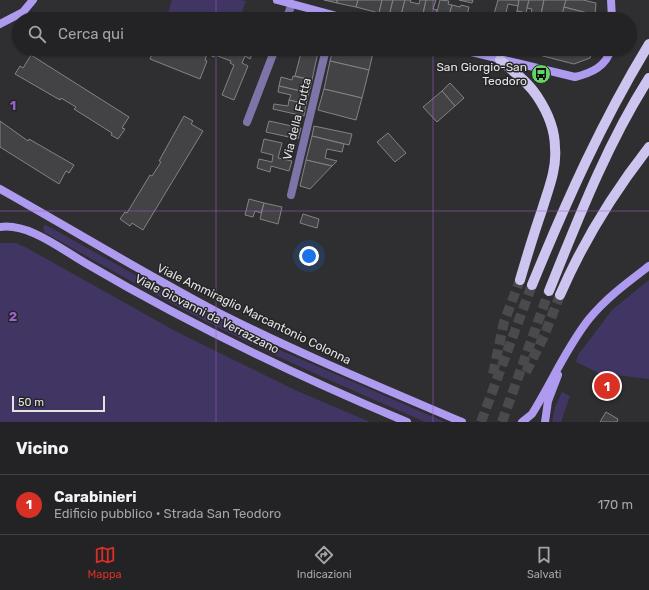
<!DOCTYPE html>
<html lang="it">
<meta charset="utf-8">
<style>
:root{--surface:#232225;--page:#2f2f32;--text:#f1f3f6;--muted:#a3a4a7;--line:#403f42;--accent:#d93025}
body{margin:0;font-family:Rubik,sans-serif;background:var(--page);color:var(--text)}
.scale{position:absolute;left:12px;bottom:10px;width:93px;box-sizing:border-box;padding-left:4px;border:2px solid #e4e4e5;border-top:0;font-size:11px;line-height:14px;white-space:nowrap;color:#e4e4e5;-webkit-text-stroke:3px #252427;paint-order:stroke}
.you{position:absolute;left:309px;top:256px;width:14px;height:14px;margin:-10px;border:3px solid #fff;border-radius:50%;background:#1a73e8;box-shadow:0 0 0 6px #1a73e833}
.badge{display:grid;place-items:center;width:26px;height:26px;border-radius:50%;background:var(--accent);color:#fff;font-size:13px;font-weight:700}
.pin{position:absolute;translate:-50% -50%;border:2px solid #fff;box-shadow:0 1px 4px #0006}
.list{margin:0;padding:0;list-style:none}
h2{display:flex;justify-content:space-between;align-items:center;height:52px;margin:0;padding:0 16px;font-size:17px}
h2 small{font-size:13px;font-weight:400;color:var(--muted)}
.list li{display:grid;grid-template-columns:26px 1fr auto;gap:12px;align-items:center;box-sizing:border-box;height:60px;padding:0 16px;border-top:1px solid var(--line)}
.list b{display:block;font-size:15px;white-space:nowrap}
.list p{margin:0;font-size:13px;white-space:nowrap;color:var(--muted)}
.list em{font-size:13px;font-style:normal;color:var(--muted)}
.icon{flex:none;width:22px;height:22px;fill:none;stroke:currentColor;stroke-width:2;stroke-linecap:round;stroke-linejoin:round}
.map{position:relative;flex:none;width:649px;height:422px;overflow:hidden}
.search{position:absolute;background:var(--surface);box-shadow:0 1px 3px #0004;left:12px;right:12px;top:12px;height:44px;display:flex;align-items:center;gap:10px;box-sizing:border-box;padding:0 14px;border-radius:22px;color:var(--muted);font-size:15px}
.sheet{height:112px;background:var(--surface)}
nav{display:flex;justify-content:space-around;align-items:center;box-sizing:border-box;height:56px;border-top:1px solid var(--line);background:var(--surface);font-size:11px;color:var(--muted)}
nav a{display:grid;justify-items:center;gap:2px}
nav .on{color:var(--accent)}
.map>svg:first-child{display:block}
</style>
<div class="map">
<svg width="649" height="422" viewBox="0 0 649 422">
<rect width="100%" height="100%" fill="#2f2e31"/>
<g fill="#413563">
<path d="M 172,0 L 241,0 L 246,1 L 239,19 L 166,19 Z"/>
<path d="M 46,225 L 155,286 L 280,350 L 445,422 L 425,422 L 416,418 C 346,388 277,357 209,323 C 153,294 98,263 44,232 L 43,226 Z"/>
<path d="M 0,243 L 16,243 L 27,248 L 177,332 L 295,390 L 370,422 L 0,422 Z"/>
<path d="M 649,280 L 649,379 L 599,373 L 576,362 L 578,355 L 612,310 Z"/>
<path d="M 562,392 L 570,396 L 561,422 L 552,422 L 555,407 Z"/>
</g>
<g fill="#434245" stroke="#838386">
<path d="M 324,0 L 337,0 L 337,3 Z"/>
<path d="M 337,0 L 358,0 L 356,7 L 337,3 Z"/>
<path d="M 358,0 L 382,0 L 379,13 L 356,7 Z"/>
<path d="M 382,0 L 393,0 L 389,16 L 379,13 Z"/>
<path d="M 393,0 L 405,0 L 400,19 L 389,16 Z"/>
<path d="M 405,0 L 411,0 L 410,2 L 419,4 L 420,0 L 426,0 L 422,19 L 400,19 Z"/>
<path d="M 426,0 L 436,0 L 433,9 L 437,10 L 435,19 L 422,19 Z"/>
<path d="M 440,0 L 449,1 L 448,4 L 452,5 L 448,19 L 435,19 Z"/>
<path d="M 459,0 L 473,0 L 472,3 Z"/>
<path d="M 498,0 L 519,0 L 518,6 L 508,4 L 505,17 L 494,14 Z"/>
<path d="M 519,0 L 529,0 L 526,13 L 517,11 Z"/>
<path d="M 529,0 L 544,0 L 540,19 L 530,19 L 532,9 L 527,8 Z"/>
<path d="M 544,0 L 566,0 L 561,19 L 554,19 L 555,14 L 548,13 L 546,19 L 540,19 Z"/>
<path d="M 566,0 L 583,0 L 596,3 L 595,15 L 564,7 Z"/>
<path d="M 452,5 L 460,7 L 461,5 L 469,7 L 466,19 L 448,19 Z"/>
<path d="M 564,7 L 595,15 L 595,19 L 561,19 Z"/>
<path d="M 517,11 L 526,13 L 525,19 L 514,19 Z"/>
<path d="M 494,14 L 505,17 L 504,19 L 493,19 Z"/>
<path d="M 154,49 L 254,49 L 250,59 L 245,56 L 242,63 L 248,66 L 234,100 L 222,95 L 234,65 L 230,63 L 231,61 L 215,55 L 214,57 L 207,54 L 205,60 L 207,61 L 200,79 L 150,59 Z"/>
<path d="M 302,49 L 318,52 L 312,80 L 295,76 Z"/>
<path d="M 306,49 L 319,49 L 318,52 Z"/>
<path d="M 333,49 L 374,49 L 369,70 L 330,61 Z"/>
<path d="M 516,49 L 532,49 L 531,53 Z"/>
<path d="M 532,49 L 544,49 L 543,56 L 531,53 Z"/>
<path d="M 544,49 L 583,49 L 592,51 L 590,58 L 574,64 L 543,56 Z"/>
<path d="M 31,55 L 129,117 L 122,128 L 125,129 L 118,139 L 111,135 L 112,133 L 74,109 L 76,107 L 61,98 L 60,100 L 15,74 L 20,66 L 23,68 Z"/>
<path d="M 330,61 L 369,70 L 362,98 L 324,89 Z"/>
<path d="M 293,76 L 312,80 L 309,93 L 279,86 L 281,77 L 292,80 Z"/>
<path d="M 450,83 L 464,98 L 455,106 L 442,91 Z"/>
<path d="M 279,86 L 309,93 L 306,104 L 289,100 L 291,95 L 278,92 Z"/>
<path d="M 324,89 L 362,98 L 356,120 L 318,110 Z"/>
<path d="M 442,91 L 455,106 L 437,122 L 423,107 Z"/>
<path d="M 289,100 L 306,104 L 304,116 L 273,109 L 274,104 L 288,106 Z"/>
<path d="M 184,116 L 193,121 L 191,124 L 203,131 L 143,230 L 132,223 L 130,226 L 120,219 L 125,212 L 127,213 L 150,175 L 152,176 L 161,162 L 159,161 Z"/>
<path d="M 0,121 L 28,141 L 29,139 L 74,165 L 69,173 L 66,171 L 59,184 L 0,147 Z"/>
<path d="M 269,121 L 301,128 L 298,139 L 266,132 Z"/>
<path d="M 314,126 L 352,134 L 349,145 L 312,136 Z"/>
<path d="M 388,133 L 406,153 L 395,162 L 377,142 Z"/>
<path d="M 312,136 L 344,144 L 342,152 L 327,149 L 325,158 L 337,161 L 332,166 L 306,160 Z"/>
<path d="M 264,139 L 282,143 L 278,158 L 292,161 L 289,171 L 271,166 L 270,172 L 257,168 L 259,159 L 272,162 L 273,155 L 261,152 Z"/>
<path d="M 306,160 L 332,166 L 310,189 L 300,186 Z"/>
<path d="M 249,199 L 264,203 L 261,213 L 255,211 L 253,217 L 245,215 Z"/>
<path d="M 264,203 L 282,207 L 278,224 L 260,219 Z"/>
<path d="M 303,214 L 319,219 L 317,228 L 300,223 Z"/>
<path d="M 606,412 L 618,419 L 617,422 L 600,422 Z"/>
</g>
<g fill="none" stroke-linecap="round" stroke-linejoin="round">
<g stroke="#4a494c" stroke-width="10" stroke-dasharray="10 5" stroke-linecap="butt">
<path d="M 526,372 L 544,336 L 560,295"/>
<path d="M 493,374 L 504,322 L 520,280"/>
<path d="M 481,422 L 532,285"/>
<path d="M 502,422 L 549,291"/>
</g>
<g stroke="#7f74a8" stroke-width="8">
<path d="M 286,19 L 292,4"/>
<path d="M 247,122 L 275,49"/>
<path d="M 291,195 L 326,49"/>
</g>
<g stroke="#ae9aee" stroke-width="8">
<path d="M 277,0 L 348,19"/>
<path d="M 611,0 L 612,19"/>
<path d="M 0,24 L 23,12 L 33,0"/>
<path d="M 459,49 L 575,77 C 591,73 606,67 611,49"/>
<path d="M 0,189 C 73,230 145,274 219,313 C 298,353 380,387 462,422"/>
<path d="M 0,227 C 30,223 62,250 87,264 C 189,324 297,376 407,422"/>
<path d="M 522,422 L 532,414 C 552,382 566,348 589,319 C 606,298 628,282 649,266"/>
<path d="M 545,422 L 548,401 L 558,375"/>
</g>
<g stroke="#cdc5f0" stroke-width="10">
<path d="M 500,60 C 513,71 528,82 537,96 C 547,111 555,129 555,148 C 557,169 548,190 542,210 C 534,233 527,256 520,280"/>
<path d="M 532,285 C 566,202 602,121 649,44"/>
<path d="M 549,291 C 578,219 607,144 649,78"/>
<path d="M 560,295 C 583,242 613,193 649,147"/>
</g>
</g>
<path fill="none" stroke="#9a63ca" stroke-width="1" stroke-opacity="0.55" d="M 216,0 L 216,19M 433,0 L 433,19M 216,49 L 216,422M 433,49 L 433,422M 0,211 L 649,211"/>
<defs>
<g id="bus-disc" transform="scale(1)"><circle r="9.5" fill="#65d467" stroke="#252427"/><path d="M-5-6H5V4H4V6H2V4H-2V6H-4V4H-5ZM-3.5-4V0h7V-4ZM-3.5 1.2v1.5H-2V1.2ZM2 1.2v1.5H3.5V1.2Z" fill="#111"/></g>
</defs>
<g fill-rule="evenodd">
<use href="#bus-disc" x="541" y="74"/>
</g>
<g text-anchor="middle" stroke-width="3" stroke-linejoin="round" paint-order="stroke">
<g font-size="12" fill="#e4e4e5" stroke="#252427" text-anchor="end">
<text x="527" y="71">San Giorgio-San<tspan x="527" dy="14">Teodoro</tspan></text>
</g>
<g font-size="12" fill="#e4e4e5" stroke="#252427">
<text transform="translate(297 119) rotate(-76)" y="4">Via della Frutta</text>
<text transform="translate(207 314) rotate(27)" y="4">Viale Giovanni da Verrazzano</text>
<text transform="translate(254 314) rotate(26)" y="4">Viale Ammiraglio Marcantonio Colonna</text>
</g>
</g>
<g font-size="13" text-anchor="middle" font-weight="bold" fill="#9a63ca" stroke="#252427" stroke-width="3" stroke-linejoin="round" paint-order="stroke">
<text x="13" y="110">1</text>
<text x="13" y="321">2</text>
</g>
</svg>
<div class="scale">50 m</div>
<div class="you"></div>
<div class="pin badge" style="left:607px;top:386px">1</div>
<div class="search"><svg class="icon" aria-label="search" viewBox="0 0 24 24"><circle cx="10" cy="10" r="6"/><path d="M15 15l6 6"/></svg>Cerca qui</div>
</div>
<section class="sheet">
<h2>Vicino<small></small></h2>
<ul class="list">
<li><span class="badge">1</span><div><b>Carabinieri</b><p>Edificio pubblico · Strada San Teodoro</p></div><em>170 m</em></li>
</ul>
</section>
<nav>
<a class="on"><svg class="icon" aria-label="map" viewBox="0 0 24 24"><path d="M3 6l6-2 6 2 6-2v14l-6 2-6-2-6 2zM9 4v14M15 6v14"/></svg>Mappa</a>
<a><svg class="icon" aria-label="directions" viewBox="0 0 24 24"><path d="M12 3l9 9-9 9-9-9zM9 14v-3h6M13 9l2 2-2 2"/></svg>Indicazioni</a>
<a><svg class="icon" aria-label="saved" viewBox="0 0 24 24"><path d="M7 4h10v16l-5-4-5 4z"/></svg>Salvati</a>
</nav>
